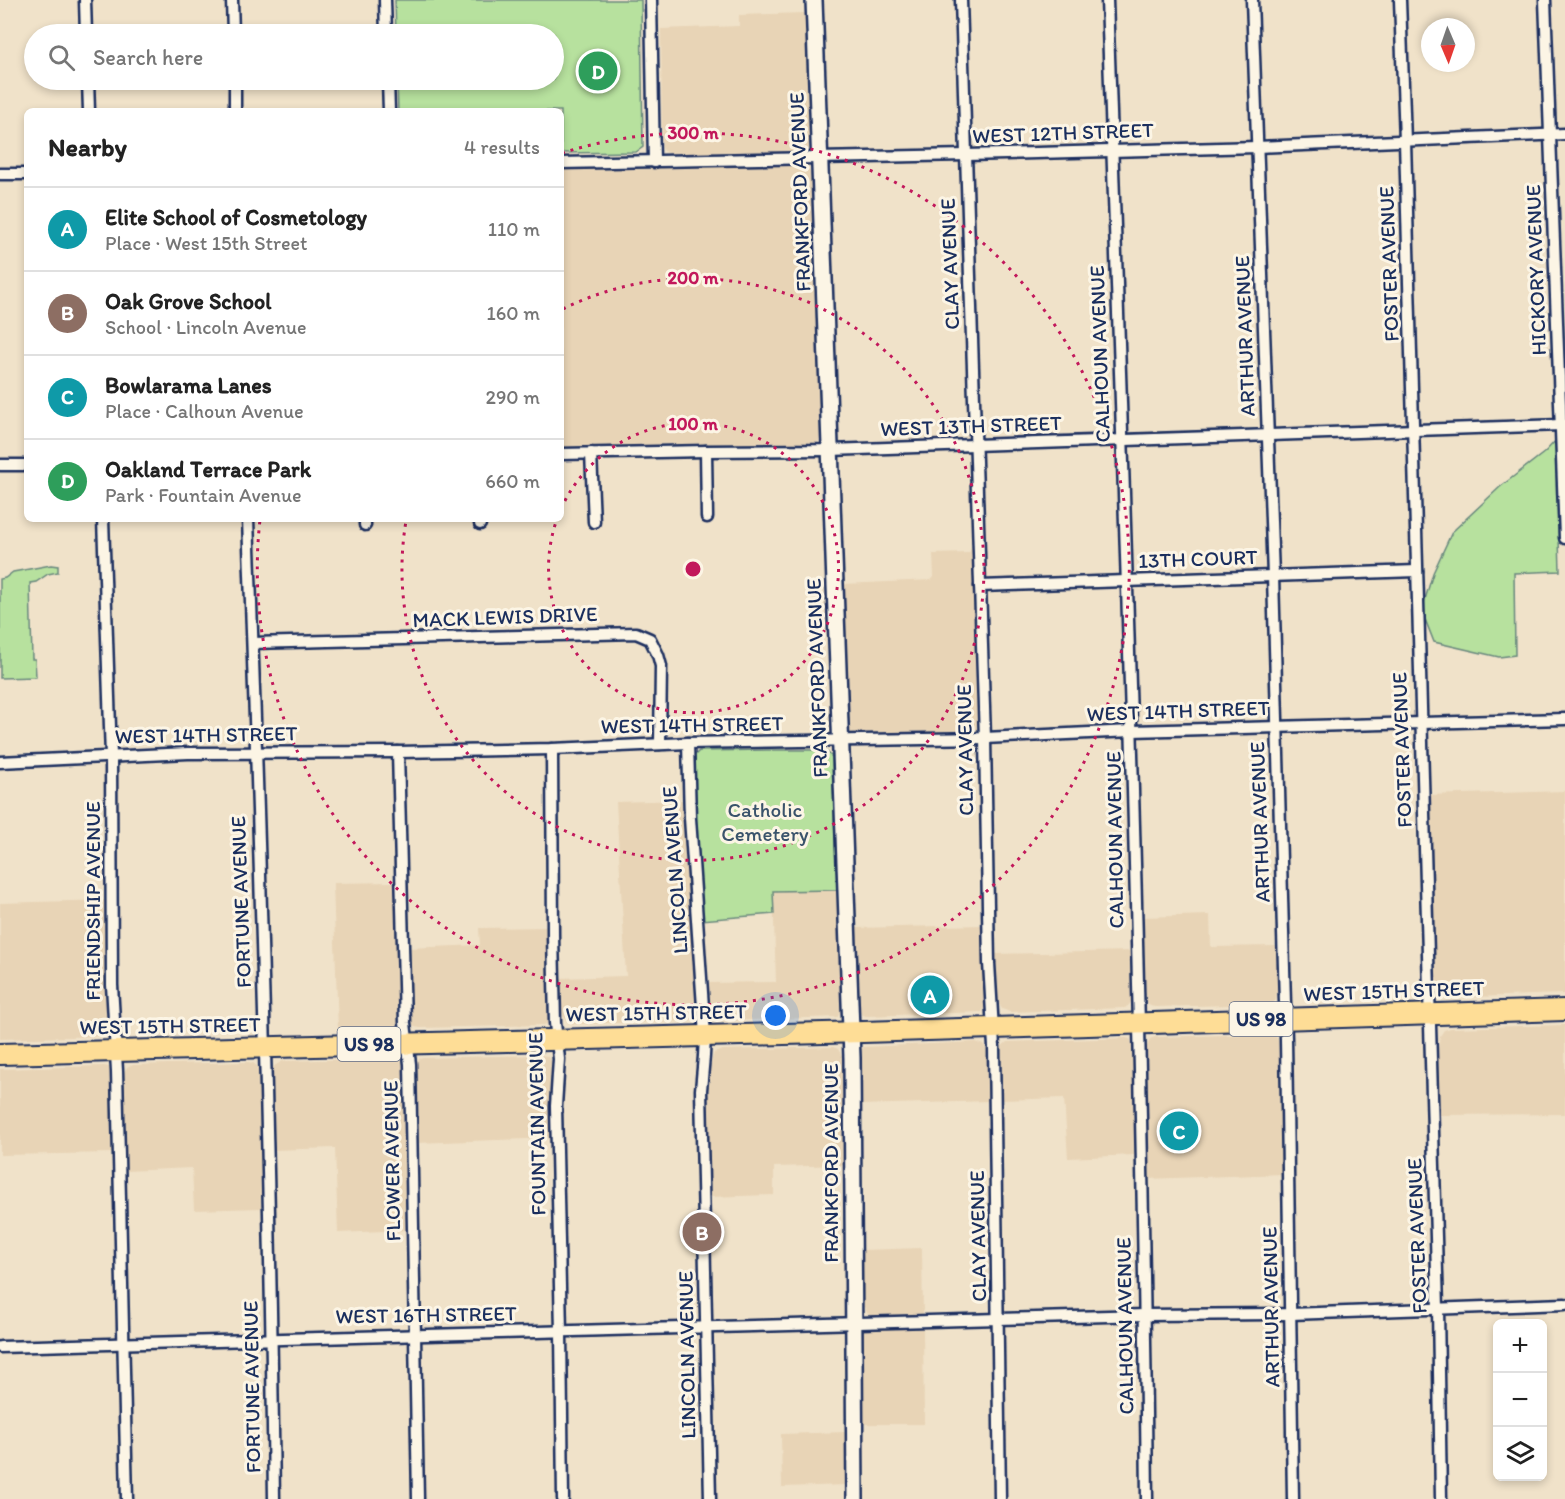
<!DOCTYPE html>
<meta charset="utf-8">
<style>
:root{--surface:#fff;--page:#f2f2f2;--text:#222;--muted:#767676;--line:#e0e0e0;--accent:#c8321e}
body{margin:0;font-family:Itim,sans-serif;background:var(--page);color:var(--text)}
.controls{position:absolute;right:18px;bottom:18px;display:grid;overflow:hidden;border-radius:9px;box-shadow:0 3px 9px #0003}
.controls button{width:54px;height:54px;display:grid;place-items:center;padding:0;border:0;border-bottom:2px solid var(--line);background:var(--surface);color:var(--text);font:30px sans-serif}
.compass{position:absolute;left:1421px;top:18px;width:54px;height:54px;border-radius:50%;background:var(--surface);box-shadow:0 3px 9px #0003;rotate:178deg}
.you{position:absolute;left:776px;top:1016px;width:21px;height:21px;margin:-15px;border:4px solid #fff;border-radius:50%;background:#1a73e8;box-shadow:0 0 0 9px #1a73e833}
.badge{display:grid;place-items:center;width:39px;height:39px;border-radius:50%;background:var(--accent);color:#fff;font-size:20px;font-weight:700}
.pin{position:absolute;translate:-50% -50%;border:3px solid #fff;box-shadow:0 2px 6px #0006}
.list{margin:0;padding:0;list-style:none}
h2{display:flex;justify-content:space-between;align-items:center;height:78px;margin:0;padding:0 24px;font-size:26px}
h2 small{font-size:20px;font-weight:400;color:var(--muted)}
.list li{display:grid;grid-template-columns:39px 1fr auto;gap:18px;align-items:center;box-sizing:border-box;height:84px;padding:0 24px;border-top:2px solid var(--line)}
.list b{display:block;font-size:22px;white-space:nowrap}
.list p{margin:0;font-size:20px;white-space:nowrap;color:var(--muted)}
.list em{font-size:20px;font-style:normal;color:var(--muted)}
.icon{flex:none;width:33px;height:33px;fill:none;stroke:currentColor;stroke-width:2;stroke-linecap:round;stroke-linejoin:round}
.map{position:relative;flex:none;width:1565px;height:1499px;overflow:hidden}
.search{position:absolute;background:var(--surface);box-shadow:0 3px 9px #0003;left:24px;top:24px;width:540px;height:66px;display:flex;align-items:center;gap:15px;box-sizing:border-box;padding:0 21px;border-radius:33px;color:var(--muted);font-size:22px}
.panel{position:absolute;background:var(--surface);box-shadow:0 3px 9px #0003;left:24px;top:108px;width:540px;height:414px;border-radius:9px}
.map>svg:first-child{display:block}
</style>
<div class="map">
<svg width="1565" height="1499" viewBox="0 0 1565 1499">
<rect width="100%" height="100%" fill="#f0e2c9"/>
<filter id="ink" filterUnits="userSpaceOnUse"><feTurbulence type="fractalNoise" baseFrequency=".0167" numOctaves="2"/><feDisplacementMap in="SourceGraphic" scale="12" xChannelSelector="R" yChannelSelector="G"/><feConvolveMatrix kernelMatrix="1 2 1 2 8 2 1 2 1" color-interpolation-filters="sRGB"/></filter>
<g filter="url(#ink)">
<g fill="#e8d4b6">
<path d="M 805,13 L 810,144 L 808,150 L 802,153 L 672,156 L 664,151 L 662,147 L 661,29 L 739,26 L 739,15 Z"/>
<path d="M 797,164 L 807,168 L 810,171 L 811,176 L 821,435 L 819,441 L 813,445 L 561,451 L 561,168 Z"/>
<path d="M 972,546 L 979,733 L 854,735 L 851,733 L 849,728 L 844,584 L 931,580 L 934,577 L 933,554 L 969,553 Z"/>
<path d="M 1565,791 L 1565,994 L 1443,998 L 1439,994 L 1434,977 L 1427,795 Z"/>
<path d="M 684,800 L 698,991 L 697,1016 L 689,1021 L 575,1024 L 568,1022 L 563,1016 L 560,1009 L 559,978 L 626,976 L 616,802 Z"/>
<path d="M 396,882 L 399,1026 L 396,1028 L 389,1029 L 338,1030 L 333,883 Z"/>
<path d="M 837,890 L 841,1008 L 838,1017 L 720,1021 L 711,1016 L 708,1007 L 706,983 L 776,982 L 773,891 Z"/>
<path d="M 107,900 L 109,1033 L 104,1036 L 0,1039 L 0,903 Z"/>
<path d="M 1210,915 L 1211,947 L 1277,946 L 1278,984 L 1276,1000 L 1272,1004 L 1155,1007 L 1150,1006 L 1144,998 L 1142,917 Z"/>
<path d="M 983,925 L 986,1005 L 982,1012 L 866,1016 L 861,1014 L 859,1009 L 856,928 Z"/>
<path d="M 548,927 L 551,1016 L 548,1023 L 544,1025 L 420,1028 L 415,1027 L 410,1022 L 408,948 L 480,945 L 479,928 Z"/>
<path d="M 1132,951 L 1133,999 L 1129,1005 L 1125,1008 L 1010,1012 L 1002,1009 L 999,1004 L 994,986 L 993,954 Z"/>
<path d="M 1565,1025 L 1565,1114 L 1438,1115 L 1436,1059 L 1440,1036 L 1444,1030 L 1451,1028 Z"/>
<path d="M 1268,1034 L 1276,1036 L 1279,1042 L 1284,1174 L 1146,1179 L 1143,1056 L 1150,1039 L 1155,1037 Z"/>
<path d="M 1126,1038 L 1130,1039 L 1133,1046 L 1137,1180 L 1135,1180 L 1134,1155 L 1068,1158 L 1064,1098 L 1000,1100 L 1000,1055 L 1002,1046 L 1007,1042 Z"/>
<path d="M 976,1042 L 984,1045 L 989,1054 L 990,1101 L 860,1105 L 860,1051 L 864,1047 Z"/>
<path d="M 833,1047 L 838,1049 L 842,1056 L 843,1165 L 774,1167 L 774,1195 L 708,1197 L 706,1085 L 707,1076 L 714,1053 L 723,1050 Z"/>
<path d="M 541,1055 L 547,1056 L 551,1061 L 553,1068 L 551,1099 L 552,1138 L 416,1143 L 415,1064 L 419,1059 L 423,1058 Z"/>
<path d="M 399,1058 L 404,1063 L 406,1069 L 408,1230 L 338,1233 L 335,1148 L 272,1150 L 271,1073 L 274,1066 L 283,1061 Z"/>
<path d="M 248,1062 L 253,1063 L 257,1066 L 260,1076 L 261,1208 L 194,1210 L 192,1168 L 125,1171 L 122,1076 L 127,1067 L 131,1065 Z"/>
<path d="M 104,1066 L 109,1067 L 112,1074 L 114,1153 L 0,1155 L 0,1069 Z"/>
<path d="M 922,1248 L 923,1317 L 873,1317 L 867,1313 L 862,1302 L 862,1250 Z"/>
<path d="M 923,1326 L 924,1424 L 860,1424 L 861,1331 L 868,1328 Z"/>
<path d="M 847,1432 L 848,1485 L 782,1487 L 781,1434 Z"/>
</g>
<g fill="#b7e19e" stroke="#69887e" stroke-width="1.5">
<path d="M 395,0 L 641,0 L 643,147 L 636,152 L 561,153 L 561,111 L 398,111 L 397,80 L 554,80 L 554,34 L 396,34 Z"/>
<path d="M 1556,440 L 1560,571 L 1514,573 L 1515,655 L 1499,657 L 1434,642 L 1423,614 L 1423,606 L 1433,573 L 1452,532 L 1500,487 L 1545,452 Z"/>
<path d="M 51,565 L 58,566 L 58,572 L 48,574 L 36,582 L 30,583 L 32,659 L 35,659 L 36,677 L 0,678 L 0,579 L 5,578 L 13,572 Z"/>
<path d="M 766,750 L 817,750 L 827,752 L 832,757 L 837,890 L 773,891 L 774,914 L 701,920 L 692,758 L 699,751 Z"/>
</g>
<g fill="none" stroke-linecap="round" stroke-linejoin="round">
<g stroke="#1b2f5e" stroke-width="15">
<g id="street">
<path d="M 85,0 L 86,34"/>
<path d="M 232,0 L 233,34"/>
<path d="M 385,0 L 386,34"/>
<path d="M 651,0 L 654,162"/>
<path d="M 961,0 L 985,738 L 989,963 L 994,1047 L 1000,1499"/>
<path d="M 1107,0 C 1125,500 1142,999 1147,1499"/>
<path d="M 1252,0 L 1273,576 L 1286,1039 L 1293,1499"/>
<path d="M 1400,0 L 1405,141 L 1438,1308 L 1441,1499"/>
<path d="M 1545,0 L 1565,538"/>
<path d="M 88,80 L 89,111"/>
<path d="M 235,80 L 235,111"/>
<path d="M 388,80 L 389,111"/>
<path d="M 561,163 L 967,155 L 1257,147 L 1565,134"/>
<path d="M 0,174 L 27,174"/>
<path d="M 706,451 L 707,517"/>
<path d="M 591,453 L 594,522"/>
<path d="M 561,454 L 706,451 L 830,450 L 1561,425"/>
<path d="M 0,465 L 27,465"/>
<path d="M 103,519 L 111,757 L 112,985 L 117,1071 L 127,1499"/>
<path d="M 248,519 C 260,846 270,1172 274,1499"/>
<path d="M 365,519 L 365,525"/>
<path d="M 480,519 L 480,524"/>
<path d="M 980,586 L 1417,571"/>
<path d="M 253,643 L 636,633 L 650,639 L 658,655 L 661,666 L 660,744"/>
<path d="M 688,743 L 690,818 L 705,1036 L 704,1056 L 701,1090 L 710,1499"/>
<path d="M 552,749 L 553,935 L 555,1023 L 559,1059 L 556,1106 L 561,1332 L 563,1499"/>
<path d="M 398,752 L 405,1023 L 410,1064 L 418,1499"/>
<path d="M 0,762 L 188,753 L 398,752 L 552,749 L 688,743 L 985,738 L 1132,731 L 1565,719"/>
<path d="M 0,1347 L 1145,1315 L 1291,1314 L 1565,1304"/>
</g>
</g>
<g stroke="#1b2f5e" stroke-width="20">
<path id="secondary" d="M 814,0 L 852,1058 L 855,1499"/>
</g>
<g stroke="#1b2f5e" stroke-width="24">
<path id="highway" d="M 0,1054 L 863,1032 L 1565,1010"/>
</g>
<use href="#street" stroke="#fcf5e5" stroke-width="10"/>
<use href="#secondary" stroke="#fcf5e5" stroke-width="15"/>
<use href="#highway" stroke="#fedd96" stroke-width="20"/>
</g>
</g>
<g fill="none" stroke="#c2185b" stroke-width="3" stroke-dasharray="3 6">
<path d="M561 509A145 145 0 1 1 557 519"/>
<path d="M563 309A291 291 0 1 1 406 521"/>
<path d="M562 153A436 436 0 1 1 260 520"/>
</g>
<g text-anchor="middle" stroke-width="6" stroke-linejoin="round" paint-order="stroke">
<g fill="#fcf5e5" stroke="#5e6a86" stroke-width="1.5">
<rect x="1229.5" y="1002" width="63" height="34" rx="4.5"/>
<rect x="337.5" y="1027" width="63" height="34" rx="4.5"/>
</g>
<g font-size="20" font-weight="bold" fill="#1b2f5e">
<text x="1261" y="1026">US 98</text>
<text x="369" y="1051">US 98</text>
</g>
<g font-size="21" fill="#1b2f5e" stroke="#fcf5e5">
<text transform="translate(1063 133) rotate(-2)" y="7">WEST 12TH STREET</text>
<text transform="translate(800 192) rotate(-92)" y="7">FRANKFORD AVENUE</text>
<text transform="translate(950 264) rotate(-92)" y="7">CLAY AVENUE</text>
<text transform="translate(1389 264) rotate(-92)" y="7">FOSTER AVENUE</text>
<text transform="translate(1536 270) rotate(-92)" y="7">HICKORY AVENUE</text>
<text transform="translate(1245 336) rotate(-92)" y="7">ARTHUR AVENUE</text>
<text transform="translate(1100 354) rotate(-92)" y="7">CALHOUN AVENUE</text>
<text transform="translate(971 426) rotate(-2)" y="7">WEST 13TH STREET</text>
<text transform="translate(1198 559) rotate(-2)" y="7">13TH COURT</text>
<text transform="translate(505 617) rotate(-2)" y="7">MACK LEWIS DRIVE</text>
<text transform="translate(817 678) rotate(-92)" y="7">FRANKFORD AVENUE</text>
<text transform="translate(1178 711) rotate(-2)" y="7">WEST 14TH STREET</text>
<text transform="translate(692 725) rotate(-1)" y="7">WEST 14TH STREET</text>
<text transform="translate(206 735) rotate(-1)" y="7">WEST 14TH STREET</text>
<text transform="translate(965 750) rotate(-91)" y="7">CLAY AVENUE</text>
<text transform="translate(1402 750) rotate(-92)" y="7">FOSTER AVENUE</text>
<text transform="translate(1260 822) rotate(-92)" y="7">ARTHUR AVENUE</text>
<text transform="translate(1115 840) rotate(-91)" y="7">CALHOUN AVENUE</text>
<text transform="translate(675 870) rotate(-94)" y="7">LINCOLN AVENUE</text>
<text transform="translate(93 901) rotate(-90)" y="7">FRIENDSHIP AVENUE</text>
<text transform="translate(241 902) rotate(-92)" y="7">FORTUNE AVENUE</text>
<text transform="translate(1394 991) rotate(-2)" y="7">WEST 15TH STREET</text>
<text transform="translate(656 1013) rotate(-1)" y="7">WEST 15TH STREET</text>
<text transform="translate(170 1026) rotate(-1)" y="7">WEST 15TH STREET</text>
<text transform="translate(537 1124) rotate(-91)" y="7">FOUNTAIN AVENUE</text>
<text transform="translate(392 1161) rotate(-91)" y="7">FLOWER AVENUE</text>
<text transform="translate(831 1163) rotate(-90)" y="7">FRANKFORD AVENUE</text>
<text transform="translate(978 1236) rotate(-91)" y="7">CLAY AVENUE</text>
<text transform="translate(1417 1236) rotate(-92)" y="7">FOSTER AVENUE</text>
<text transform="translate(1271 1307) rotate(-91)" y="7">ARTHUR AVENUE</text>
<text transform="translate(426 1315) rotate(-1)" y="7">WEST 16TH STREET</text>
<text transform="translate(1125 1326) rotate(-91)" y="7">CALHOUN AVENUE</text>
<text transform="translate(687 1355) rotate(-91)" y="7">LINCOLN AVENUE</text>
<text transform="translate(252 1387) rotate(-91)" y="7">FORTUNE AVENUE</text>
</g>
<g font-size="21" fill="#3a536b" stroke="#fcf5e5">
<text x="765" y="817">Catholic<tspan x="765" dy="24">Cemetery</tspan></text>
</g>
</g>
<circle cx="693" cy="569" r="9" fill="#c2185b" stroke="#fcf5e5" stroke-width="3"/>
<g font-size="18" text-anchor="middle" font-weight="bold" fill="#c2185b" stroke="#fcf5e5" stroke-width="6" stroke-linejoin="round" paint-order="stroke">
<text x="693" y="139">300 m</text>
<text x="693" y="284">200 m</text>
<text x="693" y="430">100 m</text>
</g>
</svg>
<div class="controls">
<button>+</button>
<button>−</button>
<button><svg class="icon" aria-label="layers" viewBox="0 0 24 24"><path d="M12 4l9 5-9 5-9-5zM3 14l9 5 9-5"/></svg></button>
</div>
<svg class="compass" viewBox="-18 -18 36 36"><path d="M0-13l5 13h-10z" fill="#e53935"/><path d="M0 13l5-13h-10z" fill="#767676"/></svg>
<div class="you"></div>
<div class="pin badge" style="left:930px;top:995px;background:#0f9aa8">A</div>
<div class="pin badge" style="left:702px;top:1232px;background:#8d6e63">B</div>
<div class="pin badge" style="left:1179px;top:1131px;background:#0f9aa8">C</div>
<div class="pin badge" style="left:598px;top:71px;background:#2e9e5b">D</div>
<div class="search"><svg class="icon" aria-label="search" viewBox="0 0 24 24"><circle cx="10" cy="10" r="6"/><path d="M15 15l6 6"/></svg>Search here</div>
<section class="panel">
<h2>Nearby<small>4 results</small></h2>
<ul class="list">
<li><span class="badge" style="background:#0f9aa8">A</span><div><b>Elite School of Cosmetology</b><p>Place · West 15th Street</p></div><em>110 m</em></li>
<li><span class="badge" style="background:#8d6e63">B</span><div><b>Oak Grove School</b><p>School · Lincoln Avenue</p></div><em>160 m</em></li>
<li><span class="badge" style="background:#0f9aa8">C</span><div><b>Bowlarama Lanes</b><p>Place · Calhoun Avenue</p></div><em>290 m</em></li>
<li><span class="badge" style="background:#2e9e5b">D</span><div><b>Oakland Terrace Park</b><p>Park · Fountain Avenue</p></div><em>660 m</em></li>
</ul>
</section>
</div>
